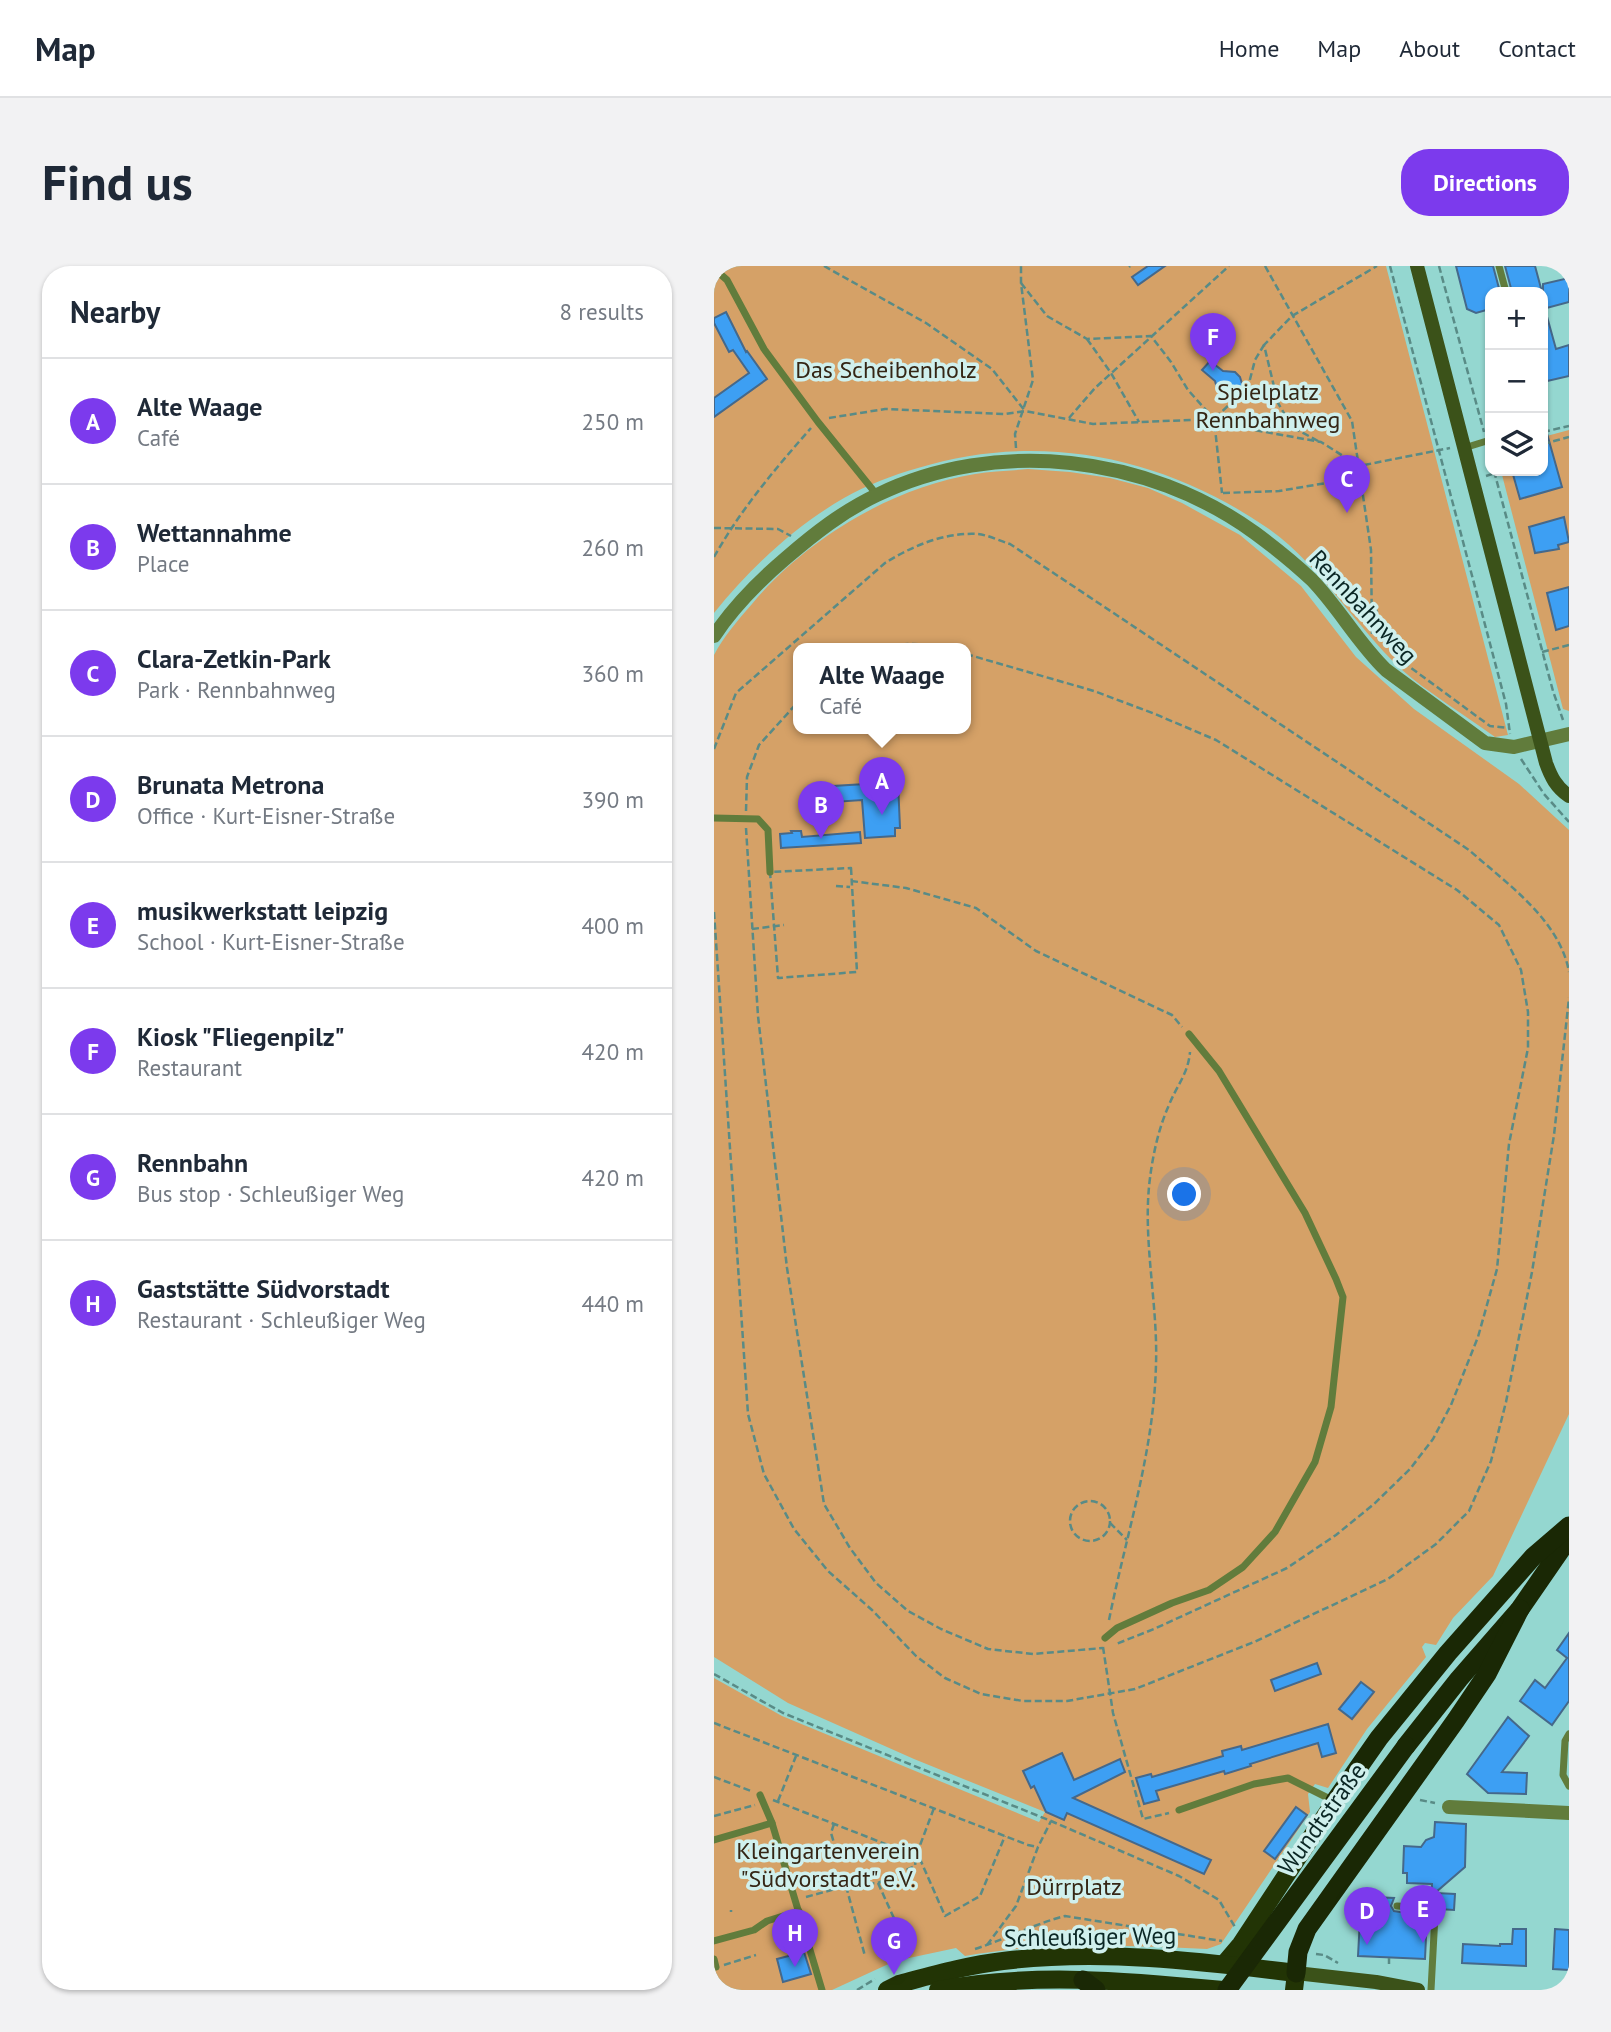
<!DOCTYPE html>
<meta charset="utf-8">
<style>
:root{--surface:#fff;--page:#f2f2f3;--text:#1f2937;--muted:#747a83;--line:#e0e1e3;--accent:#7c3aed}
body{margin:0;font-family:"PT Sans",sans-serif;background:var(--page);color:var(--text)}
.controls{position:absolute;right:21px;top:21px;display:grid;overflow:hidden;border-radius:14px;box-shadow:0 2px 5px #0004}
.controls button{width:63px;height:63px;display:grid;place-items:center;padding:0;border:0;border-bottom:2px solid var(--line);background:var(--surface);color:var(--text);font:35px sans-serif}
.you{position:absolute;left:471px;top:929px;width:24px;height:24px;margin:-18px;border:5px solid #fff;border-radius:50%;background:#1a73e8;box-shadow:0 0 0 10px #1a73e833}
.badge{display:grid;place-items:center;width:46px;height:46px;border-radius:50%;background:var(--accent);color:#fff;font-size:23px;font-weight:700}
.pin{position:absolute;translate:-50% -58px;filter:drop-shadow(0 2px 4px #0008)}
.pin::after{content:'';position:absolute;top:37px;width:24px;height:21px;background:inherit;clip-path:polygon(0 0,100% 0,50% 100%)}
.popup{position:absolute;left:79px;top:377px;width:178px;height:91px;box-sizing:border-box;display:grid;place-content:center;border-radius:14px;background:var(--surface);filter:drop-shadow(0 2px 5px #0005);font-size:23px;white-space:nowrap;color:var(--muted)}
.popup b{font-size:26px;color:var(--text)}
.popup::after{content:'';position:absolute;left:50%;top:100%;margin-left:-14px;border:14px solid transparent;border-top-color:var(--surface)}
.list{margin:0;padding:0;list-style:none}
h2{display:flex;justify-content:space-between;align-items:center;height:91px;margin:0;padding:0 28px;font-size:30px}
h2 small{font-size:23px;font-weight:400;color:var(--muted)}
.list li{display:grid;grid-template-columns:46px 1fr auto;gap:21px;align-items:center;box-sizing:border-box;height:126px;padding:0 28px;border-top:2px solid var(--line)}
.list b{display:block;font-size:26px;white-space:nowrap}
.list p{margin:0;font-size:23px;white-space:nowrap;color:var(--muted)}
.list em{font-size:23px;font-style:normal;color:var(--muted)}
.icon{flex:none;width:38px;height:38px;fill:none;stroke:currentColor;stroke-width:2;stroke-linecap:round;stroke-linejoin:round}
.map{position:relative;flex:none;width:855px;height:1724px;overflow:hidden;border-radius:28px}
header{display:flex;align-items:center;gap:42px;box-sizing:border-box;height:98px;padding:0 35px;background:var(--surface);border-bottom:2px solid var(--line)}
header strong{font-size:33px}
nav{display:flex;gap:38px;margin-inline-start:auto;font-size:24px}
.intro{display:flex;align-items:center;justify-content:space-between;box-sizing:border-box;height:168px;padding:0 42px}
h1{margin:0;font-size:49px}
.button{padding:18px 32px;border-radius:28px;background:var(--accent);color:#fff;font-size:24px;font-weight:700}
main{display:flex;gap:42px;padding:0 42px}
aside{flex:1;background:var(--surface);border-radius:28px;box-shadow:0 2px 5px #0004}
.map>svg:first-child{display:block}
</style>
<header>
<strong>Map</strong>
<nav><a>Home</a><a>Map</a><a>About</a><a>Contact</a></nav>
</header>
<div class="intro"><h1>Find us</h1><a class="button">Directions</a></div>
<main>
<aside>
<h2>Nearby<small>8 results</small></h2>
<ul class="list">
<li><span class="badge">A</span><div><b>Alte Waage</b><p>Café</p></div><em>250 m</em></li>
<li><span class="badge">B</span><div><b>Wettannahme</b><p>Place</p></div><em>260 m</em></li>
<li><span class="badge">C</span><div><b>Clara-Zetkin-Park</b><p>Park · Rennbahnweg</p></div><em>360 m</em></li>
<li><span class="badge">D</span><div><b>Brunata Metrona</b><p>Office · Kurt-Eisner-Straße</p></div><em>390 m</em></li>
<li><span class="badge">E</span><div><b>musikwerkstatt leipzig</b><p>School · Kurt-Eisner-Straße</p></div><em>400 m</em></li>
<li><span class="badge">F</span><div><b>Kiosk &quot;Fliegenpilz&quot;</b><p>Restaurant</p></div><em>420 m</em></li>
<li><span class="badge">G</span><div><b>Rennbahn</b><p>Bus stop · Schleußiger Weg</p></div><em>420 m</em></li>
<li><span class="badge">H</span><div><b>Gaststätte Südvorstadt</b><p>Restaurant · Schleußiger Weg</p></div><em>440 m</em></li>
</ul>
</aside>
<div class="map">
<svg width="855" height="1724" viewBox="0 0 855 1724">
<rect width="100%" height="100%" fill="#94d7d0"/>
<g fill="#d5a167" fill-rule="evenodd">
<path d="M 0,0 L 672,0 L 794,469 L 781,471 C 752,450 713,426 687,403 C 639,358 607,299 552,261 C 448,190 325,165 204,202 C 179,209 153,219 130,232 C 80,261 36,302 0,347 Z"/>
<path d="M 855,164 L 855,445 L 849,443 L 787,205 L 829,205 L 829,171 Z"/>
<path d="M 314,203 L 356,206 L 396,212 L 434,222 L 468,237 L 526,269 L 587,320 L 642,391 L 700,443 L 805,518 L 855,564 L 855,1148 L 779,1310 L 739,1352 L 722,1379 L 711,1377 L 708,1381 L 712,1391 L 653,1463 L 614,1522 L 601,1518 L 594,1528 L 596,1546 L 507,1678 L 493,1683 C 411,1679 331,1676 251,1690 L 242,1682 L 181,1695 L 118,1724 L 0,1724 L 0,1412 L 68,1450 L 325,1556 L 331,1546 L 200,1493 L 74,1437 L 0,1391 L 0,389 C 10,370 24,354 38,338 C 91,274 178,221 261,208 C 278,205 297,205 314,203 ZM 84,383 L 252,383 L 252,463 L 84,463 Z"/>
</g>
<g fill="#3d9ff3" stroke="#45688a" stroke-width="2">
<path d="M 434,0 L 451,0 L 424,19 L 418,11 Z"/>
<path d="M 742,0 L 779,0 L 786,26 L 776,26 L 776,43 L 762,47 L 753,43 Z"/>
<path d="M 791,0 L 821,0 L 828,26 L 798,26 Z"/>
<path d="M 855,12 L 855,36 L 829,43 L 829,18 Z"/>
<path d="M 12,46 L 32,86 L 33,85 L 53,113 L 0,151 L 0,132 L 35,107 L 19,84 L 15,86 L 0,57 L 0,52 Z"/>
<path d="M 832,47 L 842,83 L 855,79 L 855,110 L 829,116 L 829,48 Z"/>
<path d="M 496,95 L 509,105 L 521,106 L 526,111 L 529,121 L 523,130 L 513,133 L 504,126 L 501,115 L 488,104 Z"/>
<path d="M 832,164 L 848,221 L 806,233 L 798,205 L 829,205 L 829,165 Z"/>
<path d="M 850,251 L 855,276 L 844,279 L 845,283 L 821,287 L 815,261 Z"/>
<path d="M 855,321 L 855,360 L 842,364 L 833,327 Z"/>
<path d="M 184,516 L 186,562 L 181,562 L 181,570 L 151,572 L 148,534 L 120,536 L 119,520 Z"/>
<path d="M 77,565 L 87,565 L 88,571 L 146,566 L 147,577 L 67,582 L 66,568 L 78,567 Z"/>
<path d="M 855,1367 L 855,1435 L 838,1459 L 806,1435 L 821,1414 L 831,1422 L 853,1392 L 843,1384 Z"/>
<path d="M 603,1397 L 607,1408 L 561,1425 L 557,1414 Z"/>
<path d="M 647,1416 L 660,1426 L 638,1453 L 625,1443 Z"/>
<path d="M 794,1451 L 815,1470 L 788,1506 L 813,1507 L 812,1528 L 774,1527 L 753,1508 Z"/>
<path d="M 614,1458 L 622,1487 L 608,1491 L 604,1477 L 536,1498 L 537,1500 L 511,1508 L 510,1505 L 442,1525 L 445,1534 L 430,1538 L 422,1512 L 437,1508 L 438,1511 L 509,1490 L 508,1485 L 527,1480 L 528,1484 Z"/>
<path d="M 348,1487 L 360,1514 L 406,1493 L 411,1506 L 359,1532 L 497,1594 L 490,1608 L 353,1547 L 350,1554 L 332,1546 L 320,1520 L 317,1522 L 309,1505 Z"/>
<path d="M 582,1541 L 593,1549 L 561,1593 L 550,1585 Z"/>
<path d="M 721,1556 L 752,1558 L 751,1601 L 721,1627 L 741,1628 L 740,1644 L 724,1643 L 717,1637 L 718,1618 L 693,1617 L 693,1607 L 689,1607 L 690,1580 L 707,1581 L 712,1574 L 720,1571 Z"/>
<path d="M 658,1631 L 680,1632 L 677,1640 L 680,1645 L 713,1650 L 711,1693 L 644,1690 L 646,1653 L 657,1653 Z"/>
<path d="M 799,1663 L 812,1663 L 812,1700 L 748,1697 L 749,1678 L 786,1680 L 786,1678 L 798,1678 Z"/>
<path d="M 841,1663 L 855,1664 L 855,1704 L 839,1703 Z"/>
<path d="M 90,1686 L 97,1708 L 69,1716 L 63,1693 Z"/>
</g>
<g fill="none" stroke-linecap="round" stroke-linejoin="round">
<g stroke="#598b86" stroke-width="2.5" stroke-dasharray="7 3.5" stroke-linecap="butt">
<path d="M 110,0 L 212,57 L 278,103 L 311,145"/>
<path d="M 551,0 L 638,155 L 657,284 L 658,368"/>
<path d="M 676,0 L 792,438 L 796,468"/>
<path d="M 725,0 L 770,166"/>
<path d="M 415,1 L 416,0"/>
<path d="M 307,17 L 333,50 L 373,73 L 437,70 L 457,96 L 474,124 L 500,153 L 508,227"/>
<path d="M 373,73 L 397,107 L 425,156"/>
<path d="M 534,121 L 561,122"/>
<path d="M 115,152 L 171,143 L 291,148 L 311,145 L 379,158 L 500,153 L 540,164 L 607,176 L 645,200"/>
<path d="M 355,152 L 381,122 L 515,0"/>
<path d="M 501,152 L 534,121 L 541,94 L 550,79"/>
<path d="M 829,166 L 855,160"/>
<path d="M 604,175 L 578,161 L 564,137 L 550,79 L 578,50 L 663,0"/>
<path d="M 829,178 L 855,171"/>
<path d="M 302,182 L 301,168 L 319,114 L 307,17 L 307,0"/>
<path d="M 780,205 L 839,425 L 849,454"/>
<path d="M 772,210 L 788,205"/>
<path d="M 509,227 L 565,225 L 624,215 L 645,200 L 736,182"/>
<path d="M 0,262 L 64,263 L 77,270"/>
<path d="M 0,291 C 27,243 61,203 97,162"/>
<path d="M 660,340 L 689,396 L 776,460 L 794,462"/>
<path d="M 167,383 C 186,375 214,378 234,383"/>
<path d="M 828,386 L 855,379"/>
<path d="M 252,388 L 380,425 L 441,448 L 502,474 L 743,624 L 785,659 L 807,704 L 814,746 L 814,782 L 795,878 L 783,1003 L 764,1071 L 737,1139 L 719,1173 L 696,1203 L 660,1238 L 622,1269 L 573,1302 L 440,1363 L 402,1378"/>
<path d="M 0,483 L 22,427 L 171,297 C 198,280 231,266 264,268 C 274,269 286,275 296,278 L 755,584 C 792,617 846,654 855,706"/>
<path d="M 807,493 L 830,528 L 855,556"/>
<path d="M 32,545 L 33,511 L 45,479 L 84,436"/>
<path d="M 32,562 L 44,750 L 54,836 L 73,1002 L 110,1238 L 136,1282 L 162,1317 L 194,1345 L 227,1363 L 274,1383 L 319,1388 L 389,1382"/>
<path d="M 137,602 L 143,706 L 64,712 L 56,606 Z"/>
<path d="M 137,615 L 192,622 L 262,642 L 322,685 L 458,749 L 468,761"/>
<path d="M 122,620 L 136,621"/>
<path d="M 0,646 L 34,1148 L 50,1208 L 80,1263 L 114,1305 L 158,1344 L 202,1390 L 231,1412 L 267,1428 L 309,1435 L 353,1435 L 421,1423 L 540,1376 L 674,1313 L 722,1278 L 755,1245 L 777,1195 L 792,1136 L 818,1006 L 840,869 L 855,732"/>
<path d="M 38,663 L 70,659"/>
<circle cx="376" cy="1255" r="20"/>
<path d="M 396,1257 L 413,1274"/>
<path d="M 395,1354 C 412,1269 440,1186 442,1098 C 444,1036 428,973 436,912 C 439,888 445,861 455,839 C 463,819 474,808 476,786"/>
<path d="M 389,1381 L 399,1447 L 429,1553 L 455,1547"/>
<path d="M 0,1408 L 69,1447 L 337,1555 L 465,1610 L 505,1634 L 521,1661"/>
<path d="M 0,1457 L 314,1579 L 324,1581"/>
<path d="M 0,1511 L 37,1525"/>
<path d="M 59,1534 L 202,1590 L 206,1593 L 231,1650 L 266,1630 L 291,1570"/>
<path d="M 706,1534 L 721,1537"/>
<path d="M 64,1535 L 82,1490"/>
<path d="M 0,1550 L 41,1539"/>
<path d="M 120,1558 L 117,1567 L 123,1587"/>
<path d="M 164,1617 L 188,1670"/>
<path d="M 132,1620 L 151,1690"/>
<path d="M 92,1631 L 132,1620 L 164,1617 L 201,1600 L 202,1590 L 220,1542"/>
<path d="M 17,1644 L 17,1646"/>
<path d="M 273,1679 L 302,1640 L 324,1581 L 337,1555"/>
<path d="M 261,1683 C 292,1673 320,1658 351,1650 L 508,1675"/>
<path d="M 602,1688 L 610,1689 L 624,1697"/>
<path d="M 675,1692 L 675,1698"/>
<path d="M 10,1699 L 42,1689"/>
<path d="M 143,1724 L 161,1713"/>
</g>
<g stroke="#617c3c" stroke-width="7">
<path d="M 785,0 L 792,26"/>
<path d="M 5,7 L 13,14 L 50,83 L 104,156 L 163,229"/>
<path d="M 750,182 L 776,174"/>
<path d="M 0,552 L 44,553 L 54,564 L 56,606"/>
<path d="M 391,1372 L 403,1362 L 458,1337 L 495,1324 L 529,1301 L 561,1266 L 601,1196 L 617,1141 L 629,1031 L 622,1013 L 591,947 L 505,805 L 475,768"/>
<path d="M 855,1468 L 851,1475 L 849,1509 L 855,1520"/>
<path d="M 46,1529 L 58,1557 L 108,1724"/>
<path d="M 465,1544 L 540,1518 L 574,1512 L 620,1535"/>
<path d="M 0,1574 L 58,1557"/>
<path d="M 683,1640 L 714,1642 L 721,1649 L 717,1724"/>
<path d="M 0,1675 L 40,1664 L 53,1655 L 85,1645"/>
<path d="M 0,1693 L 2,1701"/>
</g>
<g stroke="#617c3c" stroke-width="14">
<path d="M 0,370 C 20,340 45,315 72,292 C 100,268 129,245 163,229 C 282,171 434,189 541,267 C 560,281 581,298 598,314 C 625,342 644,377 672,404 L 771,477 L 800,481 L 855,468"/>
<path d="M 735,1541 L 855,1547"/>
</g>
<g stroke="#3b5219" stroke-width="14">
<path d="M 703,0 L 832,497 C 837,511 842,521 855,530"/>
<path d="M 582,1707 L 662,1716 L 704,1724"/>
</g>
<g stroke="#223405" stroke-width="18">
<path d="M 510,1698 L 527,1678 L 621,1535"/>
<path d="M 173,1724 L 185,1718 C 219,1709 254,1699 289,1695 C 386,1683 485,1695 582,1707 L 580,1724"/>
<path d="M 224,1724 C 318,1706 415,1715 509,1724"/>
</g>
<g stroke="#1a2805" stroke-width="19">
<path d="M 692,1480 L 745,1413 L 806,1343 L 855,1272"/>
<path d="M 621,1535 L 665,1472 L 734,1387 L 819,1291 L 855,1260"/>
<path d="M 582,1707 L 584,1686 L 593,1663 L 742,1454 L 773,1408 L 806,1343"/>
<path d="M 369,1714 L 382,1724"/>
</g>
<path stroke="#1a2805" stroke-width="19" d="M 513,1724 L 692,1480"/>
</g>
<g text-anchor="middle" stroke-width="7" stroke-linejoin="round" paint-order="stroke">
<g font-size="24" fill="#352615" stroke="#d0f0ed">
<text x="172" y="112">Das Scheibenholz</text>
<text x="554" y="134">Spielplatz<tspan x="554" dy="28">Rennbahnweg</tspan></text>
<text x="114" y="1593">Kleingartenverein<tspan x="114" dy="28">"Südvorstadt" e.V.</tspan></text>
<text x="360" y="1629">Dürrplatz</text>
</g>
<g font-size="24" fill="#0a2624" stroke="#d0f0ed">
<text transform="translate(649 341) rotate(47)" y="8">Rennbahnweg</text>
<text transform="translate(608 1553) rotate(-54)" y="8">Wundtstraße</text>
<text transform="translate(376 1671) rotate(-1)" y="8">Schleußiger Weg</text>
</g>
</g>
</svg>
<div class="controls">
<button>+</button>
<button>−</button>
<button><svg class="icon" aria-label="layers" viewBox="0 0 24 24"><path d="M12 4l9 5-9 5-9-5zM3 14l9 5 9-5"/></svg></button>
</div>
<div class="you"></div>
<div class="pin badge" style="left:168px;top:549px">A</div>
<div class="popup"><b>Alte Waage</b>Café</div>
<div class="pin badge" style="left:107px;top:573px">B</div>
<div class="pin badge" style="left:633px;top:247px">C</div>
<div class="pin badge" style="left:653px;top:1679px">D</div>
<div class="pin badge" style="left:709px;top:1677px">E</div>
<div class="pin badge" style="left:499px;top:105px">F</div>
<div class="pin badge" style="left:180px;top:1709px">G</div>
<div class="pin badge" style="left:81px;top:1701px">H</div>
</div>
</main>
